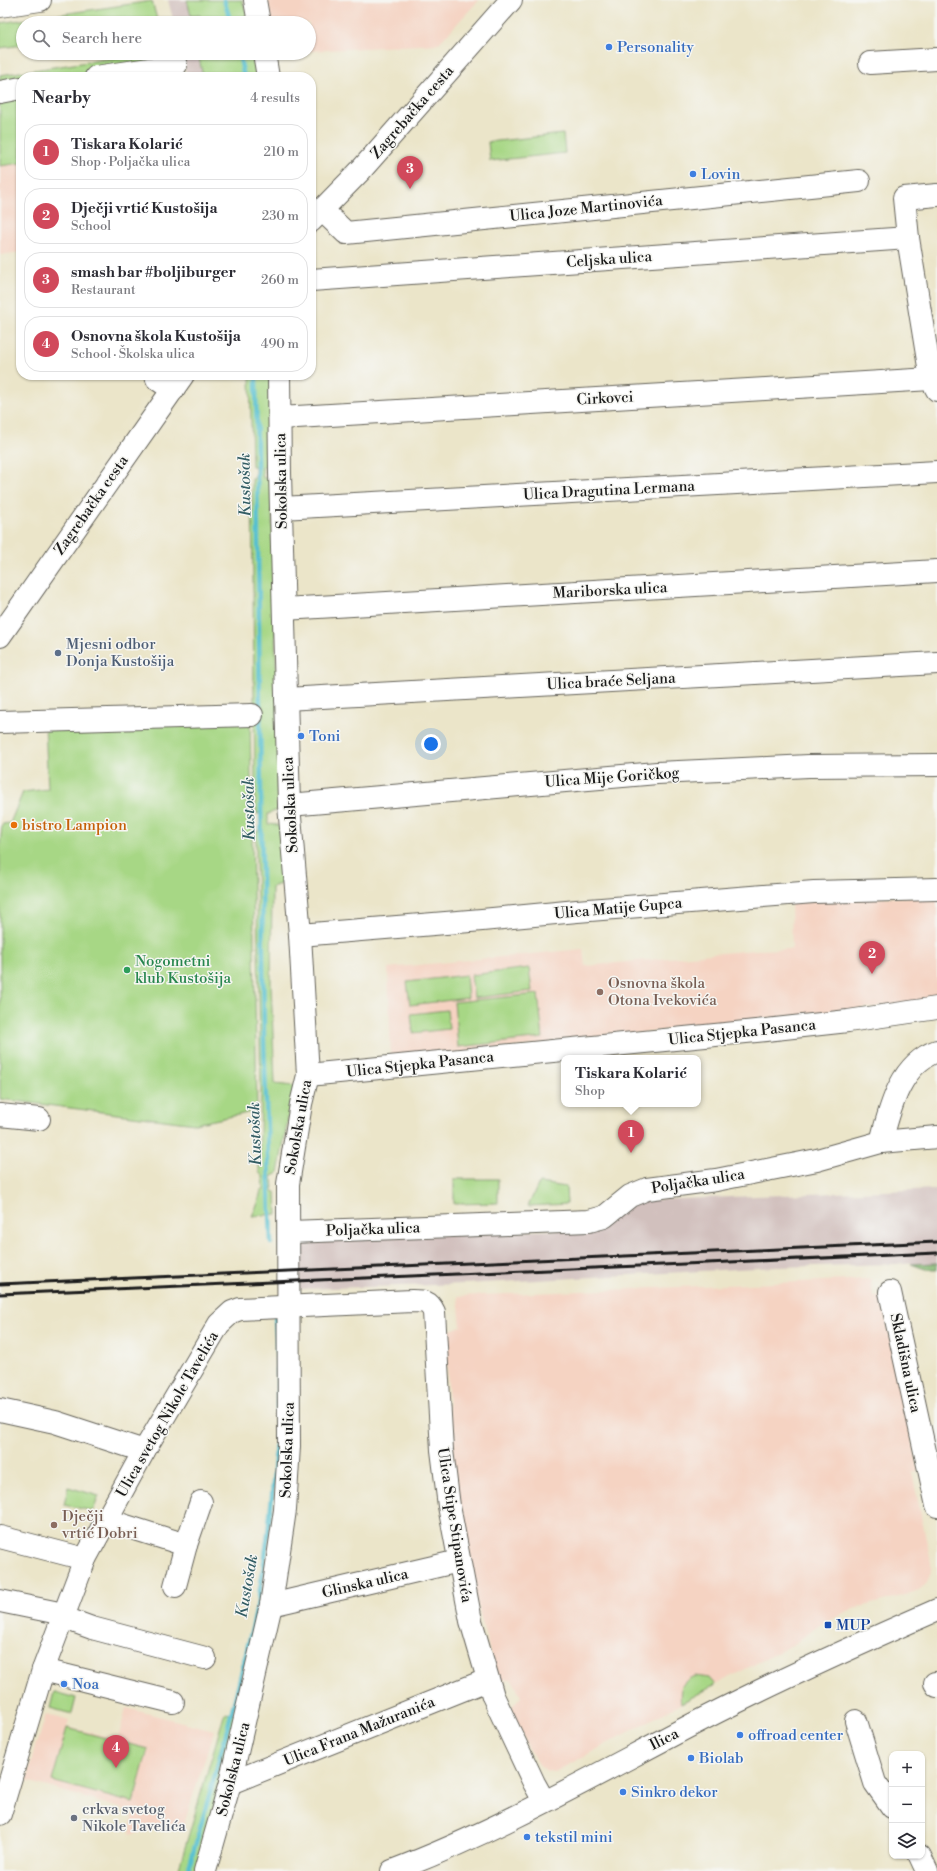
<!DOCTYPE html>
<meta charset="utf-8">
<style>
:root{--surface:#fff;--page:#f2f2f3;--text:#2b2b33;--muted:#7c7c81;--line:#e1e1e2;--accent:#d1495b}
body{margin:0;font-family:"Libre Bodoni",serif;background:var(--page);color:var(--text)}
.controls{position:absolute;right:12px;bottom:12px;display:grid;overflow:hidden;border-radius:8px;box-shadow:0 1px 3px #0004}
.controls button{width:36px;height:36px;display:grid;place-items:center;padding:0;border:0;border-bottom:1px solid var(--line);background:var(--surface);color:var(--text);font:20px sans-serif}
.you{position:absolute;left:431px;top:744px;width:14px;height:14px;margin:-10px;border:3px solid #fff;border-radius:50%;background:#1a73e8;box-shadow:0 0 0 6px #1a73e833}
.badge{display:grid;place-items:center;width:26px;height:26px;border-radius:50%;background:var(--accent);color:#fff;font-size:13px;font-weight:700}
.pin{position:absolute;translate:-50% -33px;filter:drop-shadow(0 1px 2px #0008)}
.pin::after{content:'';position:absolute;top:21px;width:14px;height:12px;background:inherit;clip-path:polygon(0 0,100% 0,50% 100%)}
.popup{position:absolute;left:561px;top:1055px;width:140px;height:52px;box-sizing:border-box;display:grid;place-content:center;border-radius:8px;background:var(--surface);filter:drop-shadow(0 1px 3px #0005);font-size:13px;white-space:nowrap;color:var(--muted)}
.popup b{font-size:15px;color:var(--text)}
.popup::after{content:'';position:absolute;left:50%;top:100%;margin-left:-8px;border:8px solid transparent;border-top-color:var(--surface)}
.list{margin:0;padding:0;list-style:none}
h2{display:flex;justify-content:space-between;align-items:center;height:52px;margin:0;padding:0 16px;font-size:17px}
h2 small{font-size:13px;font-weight:400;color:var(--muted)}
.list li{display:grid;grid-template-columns:26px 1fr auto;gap:12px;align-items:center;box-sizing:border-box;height:56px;margin:0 8px 8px;padding:0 8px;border:1px solid var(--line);border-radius:16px}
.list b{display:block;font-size:15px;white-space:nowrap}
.list p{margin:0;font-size:13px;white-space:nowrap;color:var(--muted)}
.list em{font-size:13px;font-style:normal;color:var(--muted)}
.icon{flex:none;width:22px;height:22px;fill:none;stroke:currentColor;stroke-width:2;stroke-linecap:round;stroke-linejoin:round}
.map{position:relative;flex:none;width:937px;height:1871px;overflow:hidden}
.search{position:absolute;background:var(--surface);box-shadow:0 1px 3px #0004;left:16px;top:16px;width:300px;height:44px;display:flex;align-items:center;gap:10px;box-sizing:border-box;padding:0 14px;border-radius:22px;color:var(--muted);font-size:15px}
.panel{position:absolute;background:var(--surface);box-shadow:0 1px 3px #0004;left:16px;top:72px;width:300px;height:308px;border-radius:16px}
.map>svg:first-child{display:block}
</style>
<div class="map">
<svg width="937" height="1871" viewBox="0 0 937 1871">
<rect width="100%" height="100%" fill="#f6f6f2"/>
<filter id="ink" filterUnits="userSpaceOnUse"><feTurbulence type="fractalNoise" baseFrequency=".025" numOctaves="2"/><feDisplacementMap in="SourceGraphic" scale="8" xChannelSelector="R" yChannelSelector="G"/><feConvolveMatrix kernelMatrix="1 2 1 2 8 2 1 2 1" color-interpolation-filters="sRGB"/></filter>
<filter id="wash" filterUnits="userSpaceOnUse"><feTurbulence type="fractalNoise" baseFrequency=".012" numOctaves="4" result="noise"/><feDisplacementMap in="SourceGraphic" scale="16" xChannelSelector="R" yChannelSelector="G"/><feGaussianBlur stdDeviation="0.9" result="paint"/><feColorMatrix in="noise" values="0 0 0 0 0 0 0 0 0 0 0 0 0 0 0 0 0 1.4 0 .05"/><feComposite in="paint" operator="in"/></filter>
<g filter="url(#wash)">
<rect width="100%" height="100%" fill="#ebe5c9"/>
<g fill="#f5d3c2">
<path d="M 259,0 L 479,0 L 438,44 L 309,51 L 309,23 L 261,23 Z"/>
<path d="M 21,163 L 21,252 L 0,255 L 0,166 Z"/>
<path d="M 937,896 L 937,1000 L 391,1061 L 388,968 L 583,949 L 585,966 L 754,950 L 792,949 L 791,901 Z"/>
<path d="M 871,1279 L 873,1297 L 882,1296 L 919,1471 L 912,1473 L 931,1562 L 931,1572 L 927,1583 L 919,1590 L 908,1594 L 850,1610 L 814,1628 L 796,1643 L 730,1677 L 555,1772 L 547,1771 L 540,1766 L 527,1745 L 512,1710 L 513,1706 L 521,1697 L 512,1679 L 501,1680 L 496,1676 L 475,1595 L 456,1483 L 449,1413 L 446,1337 L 448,1331 L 461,1326 L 458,1296 Z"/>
<path d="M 126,1708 L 214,1730 L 183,1827 L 170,1824 L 129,1835 L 134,1812 L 27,1781 L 36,1742 L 38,1742 L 46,1714 L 69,1721 L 67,1727 L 118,1739 Z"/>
</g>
<g fill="#d1c0bd">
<path d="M 168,0 L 187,0 L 191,16 L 200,15 L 202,23 L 174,23 Z"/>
<path d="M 181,53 L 198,53 L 203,77 L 187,77 Z"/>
<path d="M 937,1189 L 937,1263 L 777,1267 L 465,1284 L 299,1289 L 297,1240 L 580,1229 L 630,1203 L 653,1200 Z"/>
</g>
<g fill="#a7d785" stroke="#627a50">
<path d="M 187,0 L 242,0 L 250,23 L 202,23 L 200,15 L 191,16 Z"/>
<path d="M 152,1 L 158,23 L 23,23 L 23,45 L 0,48 L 0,23 Z"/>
<path d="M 148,53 L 162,53 L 161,62 L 65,77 L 21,77 L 21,84 L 0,87 L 0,75 Z"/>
<path d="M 198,53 L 256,53 L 259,77 L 203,77 Z"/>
<path d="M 21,97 L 21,163 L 0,166 L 0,100 Z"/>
<path d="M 563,134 L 565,153 L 490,161 L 488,142 Z"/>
<path d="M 250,375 L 272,375 L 269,471 L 269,466 L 262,467 L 263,478 L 271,478 L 280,809 L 268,814 L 268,824 L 277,825 L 280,827 L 283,883 L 272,887 L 271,984 L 275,1084 L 294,1086 L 278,1173 L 272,1176 L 273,1191 L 276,1192 L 277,1214 L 252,1216 L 258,1203 L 261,1190 L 264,1190 L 263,1177 L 259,1172 L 261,1089 L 256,858 L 256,832 L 260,830 L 260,813 L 257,814 L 255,803 L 252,479 L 255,478 L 255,466 L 252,466 Z"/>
<path d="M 250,718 L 257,1111 L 195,1124 L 0,1099 L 0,846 L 2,824 L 10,823 L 23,792 L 48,789 L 45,725 Z"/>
<path d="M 529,968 L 532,991 L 474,998 L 471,975 Z"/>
<path d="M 466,975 L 468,998 L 410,1005 L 407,982 Z"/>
<path d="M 538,994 L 543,1038 L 458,1047 L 454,1002 Z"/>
<path d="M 447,1010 L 449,1029 L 413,1033 L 411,1014 Z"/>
<path d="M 454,1179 L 498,1179 L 498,1203 L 454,1204 Z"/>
<path d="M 539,1183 L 566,1187 L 567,1204 L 528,1206 Z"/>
<path d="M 68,1487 L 99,1496 L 93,1511 L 64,1505 Z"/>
<path d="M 695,1676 L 709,1678 L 715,1685 L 681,1703 C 679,1690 681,1681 695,1676 Z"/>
<path d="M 54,1692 L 76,1698 L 72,1714 L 50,1708 Z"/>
<path d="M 225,1712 L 239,1715 L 197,1871 L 178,1871 Z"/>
<path d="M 67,1728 L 148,1749 L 133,1803 L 52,1781 Z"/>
</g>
<path fill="#85b872" stroke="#506a47" d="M 937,1263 L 937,1269 L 925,1269 L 911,1264 Z"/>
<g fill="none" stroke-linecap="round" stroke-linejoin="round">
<g stroke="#55bfd0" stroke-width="4.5">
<path d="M 224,0 L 231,23"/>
<path d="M 239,53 L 244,77"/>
<path d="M 256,375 L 264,1041 L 271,1243"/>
<path d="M 188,1871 C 207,1803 227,1735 243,1666 C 248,1645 254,1623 258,1602 C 274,1507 282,1409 275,1313"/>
</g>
</g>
</g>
<g filter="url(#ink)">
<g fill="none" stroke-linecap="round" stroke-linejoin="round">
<g stroke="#646259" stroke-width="24">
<g id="minor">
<path d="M 255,0 L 259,23"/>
<path d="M 0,6 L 40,0"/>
<path d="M 264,53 L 268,77"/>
<path d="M 870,63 L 937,59"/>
<path d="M 96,77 L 176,65"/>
<path d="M 0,92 L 21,88"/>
<path d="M 937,195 L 904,198 L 908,238 L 931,379 L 937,390"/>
<path d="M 322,210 L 346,233 L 859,181"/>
<path d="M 311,221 L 361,170 L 511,0"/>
<path d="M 311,280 L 908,238"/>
<path d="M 156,375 L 157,379 L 173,390"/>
<path d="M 280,418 L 931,379"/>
<path d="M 281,508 L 937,472"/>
<path d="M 284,609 L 937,571"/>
<path d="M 0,636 L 183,375"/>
<path d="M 286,699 L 937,663"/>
<path d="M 0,722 L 252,715"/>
<path d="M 289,805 L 657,773 L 809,766 L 937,765"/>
<path d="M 300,935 L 482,920 L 577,911 L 814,892 L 937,889"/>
<path d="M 308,1075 L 766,1030 L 848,1021 L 937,1008"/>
<path d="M 0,1115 L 39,1119"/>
<path d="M 881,1142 C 890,1108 900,1064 937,1051"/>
<path d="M 290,1232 L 589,1221 L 604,1217 L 630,1196 L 647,1189 L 716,1180 L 817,1160 L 881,1142 L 937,1137"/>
<path d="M 890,1292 L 937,1506"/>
<path d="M 0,1410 L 55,1422 L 144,1451"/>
<path d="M 107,1520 L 186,1545"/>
<path d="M 0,1537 L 85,1559"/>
<path d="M 175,1586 L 186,1545 L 201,1502"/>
<path d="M 0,1601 L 54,1612 L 70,1620 L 92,1628 L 205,1658"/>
<path d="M 271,1605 L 459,1561"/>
<path d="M 43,1670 L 173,1702"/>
<path d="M 935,1683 L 937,1686"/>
<path d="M 856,1721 L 875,1783 L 892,1807"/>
<path d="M 230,1783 L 487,1680"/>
<path d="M 0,1814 L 43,1670 L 85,1559 L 144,1451 L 219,1324 L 232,1312 L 240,1309 L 412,1301 C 424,1301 429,1301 434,1312 L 442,1450 L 449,1506 L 471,1621 L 493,1696 L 534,1783 L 544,1801"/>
<path d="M 920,1856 L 927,1871"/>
<path d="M 205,1871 L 230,1783 L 271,1605 L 285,1510 L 289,1446 L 288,1184 L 301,1104 L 308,1075 L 300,935 L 289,805 L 280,473 L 279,375"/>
</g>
</g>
<g stroke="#646259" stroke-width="24">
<path id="major" d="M 392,1871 C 501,1830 602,1771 705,1718 C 781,1679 859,1644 937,1610"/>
</g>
<use href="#minor" stroke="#fff" stroke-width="22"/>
<use href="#major" stroke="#fff" stroke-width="22"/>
<g stroke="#1c1c1c" stroke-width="3">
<path d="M 0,1284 L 937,1242"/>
<path d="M 0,1294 L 937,1253"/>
</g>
</g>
</g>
<g fill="#3f7fe0" stroke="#f6f6f2" stroke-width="1.5">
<circle cx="609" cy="47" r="4"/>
<circle cx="693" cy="174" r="4"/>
<circle cx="301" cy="736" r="4"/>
<circle cx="64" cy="1684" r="4"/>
<circle cx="740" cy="1735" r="4"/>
<circle cx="691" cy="1758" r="4"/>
<circle cx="623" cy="1792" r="4"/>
<circle cx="527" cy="1837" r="4"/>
</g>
<circle fill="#5c6f8a" stroke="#f6f6f2" stroke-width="1.5" cx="58" cy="653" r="4"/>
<circle fill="#e8710a" stroke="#f6f6f2" stroke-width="1.5" cx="14" cy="825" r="4"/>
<circle fill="#2e9e5b" stroke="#f6f6f2" stroke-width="1.5" cx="127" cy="970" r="4"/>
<g fill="#8d6e63" stroke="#f6f6f2" stroke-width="1.5">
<circle cx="600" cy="992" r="4"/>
<circle cx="54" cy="1525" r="4"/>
</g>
<rect fill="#1a4fb4" stroke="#f6f6f2" stroke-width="1.5" x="824" y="1621" width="8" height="8" rx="2"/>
<circle fill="#6b7280" stroke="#f6f6f2" stroke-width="1.5" cx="74" cy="1818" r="4"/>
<g text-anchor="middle" stroke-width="3" stroke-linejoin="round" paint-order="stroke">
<g font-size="15" fill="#366cbe" stroke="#f6f6f2" text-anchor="start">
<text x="617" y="52">Personality</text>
<text x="701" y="179">Lovin</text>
<text x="309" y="741">Toni</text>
<text x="72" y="1689">Noa</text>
<text x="748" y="1740">offroad center</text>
<text x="699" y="1763">Biolab</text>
<text x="631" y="1797">Sinkro dekor</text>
<text x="535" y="1842">tekstil mini</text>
</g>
<g font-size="15" fill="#1c1c1c" stroke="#f6f6f2">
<text transform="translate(412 112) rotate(-49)" y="5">Zagrebačka cesta</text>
<text transform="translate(586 208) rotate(-6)" y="5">Ulica Joze Martinovića</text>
<text transform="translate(609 259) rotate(-4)" y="5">Celjska ulica</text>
<text transform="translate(605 398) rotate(-3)" y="5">Cirkovci</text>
<text transform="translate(281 481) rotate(-91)" y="5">Sokolska ulica</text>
<text transform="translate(609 490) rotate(-3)" y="5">Ulica Dragutina Lermana</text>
<text transform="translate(91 505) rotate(-55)" y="5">Zagrebačka cesta</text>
<text transform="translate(610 590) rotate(-3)" y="5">Mariborska ulica</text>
<text transform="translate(611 681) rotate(-3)" y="5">Ulica braće Seljana</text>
<text transform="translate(612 777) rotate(-4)" y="5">Ulica Mije Goričkog</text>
<text transform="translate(290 805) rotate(-93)" y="5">Sokolska ulica</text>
<text transform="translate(618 908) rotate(-5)" y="5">Ulica Matije Gupca</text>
<text transform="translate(742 1032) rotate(-6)" y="5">Ulica Stjepka Pasanca</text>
<text transform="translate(420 1064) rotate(-6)" y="5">Ulica Stjepka Pasanca</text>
<text transform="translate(298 1127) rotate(-80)" y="5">Sokolska ulica</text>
<text transform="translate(698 1181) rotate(-9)" y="5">Poljačka ulica</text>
<text transform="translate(373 1229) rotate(-2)" y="5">Poljačka ulica</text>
<text transform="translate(906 1363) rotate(78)" y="5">Skladišna ulica</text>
<text transform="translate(167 1414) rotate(-60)" y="5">Ulica svetog Nikole Tavelića</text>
<text transform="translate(287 1450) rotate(-88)" y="5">Sokolska ulica</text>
<text transform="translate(455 1525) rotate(81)" y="5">Ulica Stipe Stipanovića</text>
<text transform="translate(365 1583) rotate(-13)" y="5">Glinska ulica</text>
<text transform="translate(359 1731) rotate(-22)" y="5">Ulica Frana Mažuranića</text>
<text transform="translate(664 1739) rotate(-27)" y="5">Ilica</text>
<text transform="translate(233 1769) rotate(-76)" y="5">Sokolska ulica</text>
</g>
<g font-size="15" fill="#4e5e75" stroke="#f6f6f2" text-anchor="start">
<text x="66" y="649">Mjesni odbor<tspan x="66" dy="17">Donja Kustošija</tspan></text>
</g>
<g font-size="15" fill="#c56008" stroke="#f6f6f2" text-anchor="start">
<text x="22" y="830">bistro Lampion</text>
</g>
<g font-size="15" fill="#27864d" stroke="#f6f6f2" text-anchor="start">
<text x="135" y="966">Nogometni<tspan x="135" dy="17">klub Kustošija</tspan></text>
</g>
<g font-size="15" fill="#785e54" stroke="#f6f6f2" text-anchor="start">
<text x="608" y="988">Osnovna škola<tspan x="608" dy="17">Otona Ivekovića</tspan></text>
<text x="62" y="1521">Dječji<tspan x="62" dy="17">vrtić Dobri</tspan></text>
</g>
<g font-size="15" fill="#164399" stroke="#f6f6f2" text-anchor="start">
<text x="836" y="1630">MUP</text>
</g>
<g font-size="15" fill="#5b616d" stroke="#f6f6f2" text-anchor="start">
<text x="82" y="1814">crkva svetog<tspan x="82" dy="17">Nikole Tavelića</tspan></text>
</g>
<g font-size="16" font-style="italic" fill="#335d64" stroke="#f6f6f2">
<text transform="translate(244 485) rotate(-91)" y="6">Kustošak</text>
<text transform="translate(248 809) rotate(-91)" y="6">Kustošak</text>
<text transform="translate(254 1134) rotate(-92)" y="6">Kustošak</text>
<text transform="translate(246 1586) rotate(-80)" y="6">Kustošak</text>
</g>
</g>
</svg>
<div class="controls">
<button>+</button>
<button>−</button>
<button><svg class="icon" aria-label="layers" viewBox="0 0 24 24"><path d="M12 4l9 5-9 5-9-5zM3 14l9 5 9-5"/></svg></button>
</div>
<div class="you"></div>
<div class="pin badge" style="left:631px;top:1153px">1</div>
<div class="popup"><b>Tiskara Kolarić</b>Shop</div>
<div class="pin badge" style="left:872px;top:974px">2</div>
<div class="pin badge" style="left:410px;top:189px">3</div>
<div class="pin badge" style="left:116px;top:1768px">4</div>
<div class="search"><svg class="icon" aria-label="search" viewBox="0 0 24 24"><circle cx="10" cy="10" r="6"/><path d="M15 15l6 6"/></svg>Search here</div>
<section class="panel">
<h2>Nearby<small>4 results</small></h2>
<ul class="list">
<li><span class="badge">1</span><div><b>Tiskara Kolarić</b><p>Shop · Poljačka ulica</p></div><em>210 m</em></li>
<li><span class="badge">2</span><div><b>Dječji vrtić Kustošija</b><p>School</p></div><em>230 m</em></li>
<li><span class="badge">3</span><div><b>smash bar #boljiburger</b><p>Restaurant</p></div><em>260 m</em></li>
<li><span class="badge">4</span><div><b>Osnovna škola Kustošija</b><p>School · Školska ulica</p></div><em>490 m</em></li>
</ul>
</section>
</div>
